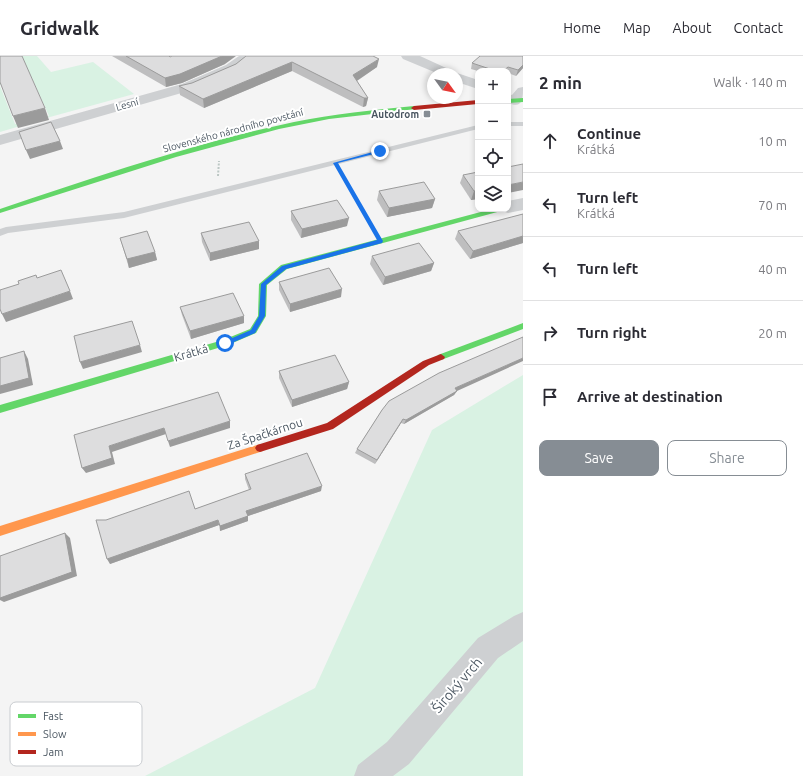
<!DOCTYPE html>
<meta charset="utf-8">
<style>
:root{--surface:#fff;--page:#f2f2f3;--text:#2b2b33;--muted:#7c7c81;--line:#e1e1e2;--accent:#868d94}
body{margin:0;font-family:Ubuntu,sans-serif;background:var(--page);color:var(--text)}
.controls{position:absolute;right:12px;top:12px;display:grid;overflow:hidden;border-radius:8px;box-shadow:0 2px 6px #0003}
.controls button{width:36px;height:36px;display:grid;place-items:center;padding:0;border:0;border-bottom:1px solid var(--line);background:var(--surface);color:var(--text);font:20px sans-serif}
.compass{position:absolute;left:427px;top:12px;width:36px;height:36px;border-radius:50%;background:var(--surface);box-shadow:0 2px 6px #0003;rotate:123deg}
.stop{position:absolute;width:12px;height:12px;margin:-9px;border:3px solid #1a73e8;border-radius:50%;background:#fff}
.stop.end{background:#1a73e8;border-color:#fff;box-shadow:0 1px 4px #0008}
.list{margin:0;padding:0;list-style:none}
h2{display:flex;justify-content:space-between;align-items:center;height:52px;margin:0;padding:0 16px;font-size:17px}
h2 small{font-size:13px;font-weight:400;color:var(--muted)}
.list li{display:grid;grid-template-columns:26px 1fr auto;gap:12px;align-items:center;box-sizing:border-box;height:64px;padding:0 16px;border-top:1px solid var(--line)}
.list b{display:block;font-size:15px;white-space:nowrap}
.list p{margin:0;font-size:13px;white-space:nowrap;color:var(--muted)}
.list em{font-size:13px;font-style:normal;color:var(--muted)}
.actions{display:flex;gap:8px;padding:12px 16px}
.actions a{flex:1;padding:9px 0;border:1px solid var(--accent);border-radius:8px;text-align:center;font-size:14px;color:var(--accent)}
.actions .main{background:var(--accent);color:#fff}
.icon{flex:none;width:22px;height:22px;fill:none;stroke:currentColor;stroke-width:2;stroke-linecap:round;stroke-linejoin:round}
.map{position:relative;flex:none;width:523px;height:720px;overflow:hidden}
header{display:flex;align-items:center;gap:24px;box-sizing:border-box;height:56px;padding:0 20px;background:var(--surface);border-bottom:1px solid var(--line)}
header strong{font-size:19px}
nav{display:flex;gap:22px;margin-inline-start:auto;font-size:14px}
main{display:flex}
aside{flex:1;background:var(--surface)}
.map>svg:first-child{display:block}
</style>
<header>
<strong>Gridwalk</strong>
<nav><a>Home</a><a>Map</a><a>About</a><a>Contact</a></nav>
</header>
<main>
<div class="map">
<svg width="523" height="720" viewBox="0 0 523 720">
<rect width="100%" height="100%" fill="#f4f4f4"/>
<g fill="#d9f2e3">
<path d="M 0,0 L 37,0 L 51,16 L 93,6 L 134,38 L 39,64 L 35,63 L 49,60 L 32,22 L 0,29 Z"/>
<path d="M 0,30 L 15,68 L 29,65 L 27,68 L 0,76 Z"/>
<path d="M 523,319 L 523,720 L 145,720 L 315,632 L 432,374 Z"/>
</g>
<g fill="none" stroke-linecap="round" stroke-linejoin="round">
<g stroke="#bcc7c4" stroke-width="2" stroke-dasharray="2 1.5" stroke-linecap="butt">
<path d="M 343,119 L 371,169"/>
<path d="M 218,120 L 219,105"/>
</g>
<g fill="#ced0d2" fill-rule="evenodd">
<rect x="508" y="66" width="15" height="4"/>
<path d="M 478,69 L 478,73 L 124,162 L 8,177 L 0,180 L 0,173 L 6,171 L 124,156 Z"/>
</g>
<g fill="#ced0d2" fill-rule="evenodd">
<path d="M 239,0 L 255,0 L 236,15 L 192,34 L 0,89 L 0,79 L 182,28 L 226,9 Z"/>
<path d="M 401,0 L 420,0 L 457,17 L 478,24 L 478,33 L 457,26 L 457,18 L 439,18 L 403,3 Z"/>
<path d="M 523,31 C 523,43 523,53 508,47 L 508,38 L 512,39 L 518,32 Z"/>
<path d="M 523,142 L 523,154 L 508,157 L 502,155 L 501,153 L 508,153 L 508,145 Z"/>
<path d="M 523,556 L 523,585 L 498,602 L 409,708 L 393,720 L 354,720 L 358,709 L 387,686 L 478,582 L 514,560 Z"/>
</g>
<g fill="#63d668" fill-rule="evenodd">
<path d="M 523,42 L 523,46 L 508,47 L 508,43 Z"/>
<path d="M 414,50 L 416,51 L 416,53 L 329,63 L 279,73 L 176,101 L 0,157 L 0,153 C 97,121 194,87 294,66 C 333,58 374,54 414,50 Z"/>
<path d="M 492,153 L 505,153 L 501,155 L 287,213 L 267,229 L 266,260 L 256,277 L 228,289 L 0,357 L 0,349 L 223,284 L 250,273 L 258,260 L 259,228 L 281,209 Z"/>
<path d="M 523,267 L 523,273 L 441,304 L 437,301 L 438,299 Z"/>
</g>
<path fill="#ff974d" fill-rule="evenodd" d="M 260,388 L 263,389 L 265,392 L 263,395 L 260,396 L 0,480 L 0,470 Z"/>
<g fill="#b3261e" fill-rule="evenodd">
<path d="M 478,44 L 478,48 L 414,54 L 411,52 L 414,50 Z"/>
<path d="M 441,298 L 445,301 L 444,303 L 429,309 L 333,373 L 260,396 L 257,395 L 255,392 L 257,389 L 327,367 L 423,305 Z"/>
</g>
</g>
<g fill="#bebebf">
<path d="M 112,0 L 169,0 L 170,1 L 225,8 L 182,27 L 166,31 Z"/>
<path d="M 246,0 L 377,11 L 357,25 L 368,42 L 366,50 L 363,51 L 292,15 L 204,52 L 180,39 L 179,30 L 192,27 L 236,8 Z"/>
<path d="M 472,7 L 523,12 L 516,20 L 508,17 L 508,15 L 478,15 L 471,13 Z"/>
<path d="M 478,116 L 478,143 L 471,144 L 460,127 L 463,119 Z"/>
<path d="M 379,135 L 435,143 L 432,152 L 387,161 L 377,144 Z"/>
<path d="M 291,155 L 347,170 L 301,182 L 291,164 Z"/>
<path d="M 523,158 L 523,187 L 470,203 L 455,183 L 458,175 Z"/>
<path d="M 201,177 L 259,185 L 259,193 L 210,205 L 202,186 Z"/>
<path d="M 120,182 L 155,196 L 157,204 L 129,212 Z"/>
<path d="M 372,200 L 434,207 L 431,215 L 383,229 L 370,208 Z"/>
<path d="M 279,226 L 341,241 L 290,256 L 279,234 Z"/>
<path d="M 180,251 L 244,267 L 191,283 L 182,259 Z"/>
<path d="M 279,315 L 349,326 L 347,333 L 292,351 L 279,322 Z"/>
<path d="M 457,335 L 454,339 L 404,368 L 401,367 L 375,408 L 355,397 L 357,393 L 382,354 Z"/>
<path d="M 245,418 L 321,435 L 248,460 L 248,465 L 220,475 L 219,469 L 110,508 L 106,464 L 195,453 L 249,434 L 245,423 Z"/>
</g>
<g fill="#9b9b9b">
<path d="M 222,0 L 236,0 L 225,8 L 182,27 L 166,31 L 165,22 Z"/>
<path d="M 379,3 L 377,11 L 352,28 L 353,19 Z"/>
<path d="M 292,6 L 292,15 L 204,52 L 203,43 Z"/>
<path d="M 523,9 L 523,12 L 516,20 L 518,14 Z"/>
<path d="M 364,42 L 368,42 L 366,50 L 363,51 Z"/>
<path d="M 45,52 L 49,64 L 18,72 L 13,60 Z"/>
<path d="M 60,85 L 63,93 L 30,103 L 26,94 Z"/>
<path d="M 523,126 L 523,134 L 508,137 L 508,129 Z"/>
<path d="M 474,135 L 478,135 L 478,143 L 471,144 Z"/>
<path d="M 435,143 L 432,152 L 387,161 L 389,152 Z"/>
<path d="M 349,162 L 347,170 L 301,182 L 302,173 Z"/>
<path d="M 523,180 L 523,187 L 470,203 L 473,195 Z"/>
<path d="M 259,185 L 259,193 L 210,205 L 210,197 Z"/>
<path d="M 155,196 L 157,204 L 129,212 L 127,203 Z"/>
<path d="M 434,207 L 431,215 L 383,229 L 385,221 Z"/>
<path d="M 342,233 L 341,241 L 290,256 L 290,248 Z"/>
<path d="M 70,235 L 73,243 L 6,266 L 2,258 Z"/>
<path d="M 244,260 L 244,267 L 191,283 L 190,275 Z"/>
<path d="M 140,289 L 142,296 L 83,313 L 80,306 Z"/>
<path d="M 24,295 L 28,303 L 33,329 L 0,338 L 0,330 Z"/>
<path d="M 523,302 L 523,305 L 457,335 L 454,339 L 404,368 L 406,364 L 455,332 Z"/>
<path d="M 349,326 L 347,333 L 292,351 L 292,344 Z"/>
<path d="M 403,363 L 401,367 L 375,408 L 377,404 Z"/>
<path d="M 230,365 L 230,372 L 170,391 L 168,385 Z"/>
<path d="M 164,372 L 166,378 L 112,396 L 115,408 L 86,417 L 82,412 L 109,390 Z"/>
<path d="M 322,430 L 321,435 L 248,460 L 248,465 L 220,475 L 220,470 L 246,455 Z"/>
<path d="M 218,464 L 219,469 L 110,508 L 107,503 Z"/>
<path d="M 65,477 L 70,482 L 77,520 L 4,546 L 0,544 L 0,542 Z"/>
</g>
<g fill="#ddddde" stroke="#9b9b9b">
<path d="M 0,0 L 22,0 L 45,52 L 13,60 L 0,26 Z"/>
<path d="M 126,0 L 169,0 L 170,1 L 172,0 L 222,0 L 180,18 L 165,22 Z"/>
<path d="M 246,0 L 373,0 L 379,3 L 353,19 L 368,42 L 364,42 L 292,6 L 203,43 L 179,30 L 192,27 L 236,8 Z"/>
<path d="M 480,0 L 523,0 L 523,9 L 518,14 L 508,11 L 503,15 L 496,15 L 472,7 Z"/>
<path d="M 51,66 L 60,85 L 26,94 L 19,76 Z"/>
<path d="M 523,108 L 523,126 L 508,129 L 508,111 Z"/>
<path d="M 478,116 L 478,135 L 474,135 L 463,119 Z"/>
<path d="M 424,126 L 435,143 L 389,152 L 379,135 Z"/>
<path d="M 337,144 L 349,162 L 302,173 L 291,155 Z"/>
<path d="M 523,158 L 523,180 L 473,195 L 458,175 Z"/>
<path d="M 249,166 L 259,185 L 210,197 L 201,177 Z"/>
<path d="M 147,175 L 155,196 L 127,203 L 120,182 Z"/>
<path d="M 419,187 L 434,207 L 385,221 L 372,200 Z"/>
<path d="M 329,212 L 342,233 L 290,248 L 279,226 Z"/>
<path d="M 61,214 L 70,235 L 2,258 L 0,253 L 0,234 L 19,228 L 18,225 L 36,219 L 37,222 Z"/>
<path d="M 233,237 L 244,260 L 190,275 L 180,251 Z"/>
<path d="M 132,265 L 140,289 L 80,306 L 74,280 Z"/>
<path d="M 523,281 L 523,302 L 455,332 L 457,335 L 406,364 L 403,363 L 377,404 L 357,393 L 382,354 L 389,345 L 439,317 Z"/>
<path d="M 24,295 L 29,322 L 0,330 L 0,302 Z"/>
<path d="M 335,299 L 349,326 L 292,344 L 279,315 Z"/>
<path d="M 218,336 L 230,365 L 168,385 L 164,372 L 109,390 L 112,402 L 82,412 L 74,379 Z"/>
<path d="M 307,397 L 322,430 L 246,455 L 248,460 L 220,470 L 218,464 L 107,503 L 96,464 L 106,464 L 189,435 L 195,453 L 251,433 L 245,418 Z"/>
<path d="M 65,477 L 72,516 L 0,542 L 0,500 Z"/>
</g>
<path fill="#1a73e8" d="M 380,94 L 382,96 L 338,107 L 383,185 L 382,187 L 286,213 L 266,229 L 265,260 L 255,277 L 227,289 L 223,289 L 223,286 L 251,274 L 259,260 L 261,228 L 282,210 L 377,184 L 333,107 Z"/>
<rect fill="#868d94" stroke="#fff" stroke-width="1.5" x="423" y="54" width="8" height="8" rx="2"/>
<g text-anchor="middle" stroke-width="4" stroke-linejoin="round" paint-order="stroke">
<g font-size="10" fill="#4a5661" stroke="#fff">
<text transform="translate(127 48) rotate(-16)" y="4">Lesní</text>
<text transform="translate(233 74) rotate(-15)" y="4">Slovenského národního povstání</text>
</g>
<g font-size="10" font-weight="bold" fill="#4a5661" stroke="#fff" text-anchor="end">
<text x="419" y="62">Autodrom</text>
</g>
<g font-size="12" fill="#4a5661" stroke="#fff">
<text transform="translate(191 297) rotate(-16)" y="4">Krátká</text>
<text transform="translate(265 378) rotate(-18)" y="4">Za Špačkárnou</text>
</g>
<g font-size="14" fill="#4a5661" stroke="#fff">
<text transform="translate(457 629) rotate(-49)" y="5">Široký vrch</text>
</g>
</g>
<rect x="10" y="646" width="132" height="64" rx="6" fill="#fff" stroke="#c9ccd0" stroke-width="1"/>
<rect x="18" y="658" width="18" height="4" fill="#63d668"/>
<rect x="18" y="676" width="18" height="4" fill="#ff974d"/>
<rect x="18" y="694" width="18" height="4" fill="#b3261e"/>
<g font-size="11" fill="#4a5661">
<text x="43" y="664">Fast</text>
<text x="43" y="682">Slow</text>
<text x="43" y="700">Jam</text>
</g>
</svg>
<div class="controls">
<button>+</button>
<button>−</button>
<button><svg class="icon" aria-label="locate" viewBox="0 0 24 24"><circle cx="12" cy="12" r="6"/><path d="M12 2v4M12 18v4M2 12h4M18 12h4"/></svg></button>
<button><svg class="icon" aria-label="layers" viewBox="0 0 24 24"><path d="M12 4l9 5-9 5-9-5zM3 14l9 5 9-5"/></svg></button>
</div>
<svg class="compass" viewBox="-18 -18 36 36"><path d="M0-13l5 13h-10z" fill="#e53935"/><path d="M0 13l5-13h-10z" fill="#7c7c81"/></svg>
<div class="stop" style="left:225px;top:287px"></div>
<div class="stop end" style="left:380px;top:95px"></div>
</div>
<aside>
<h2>2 min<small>Walk · 140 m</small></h2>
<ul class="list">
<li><svg class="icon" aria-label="ahead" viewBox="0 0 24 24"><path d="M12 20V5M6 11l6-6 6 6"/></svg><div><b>Continue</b><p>Krátká</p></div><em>10 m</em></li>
<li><svg class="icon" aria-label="left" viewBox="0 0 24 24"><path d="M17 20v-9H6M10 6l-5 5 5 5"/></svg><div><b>Turn left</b><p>Krátká</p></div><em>70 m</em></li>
<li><svg class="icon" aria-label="left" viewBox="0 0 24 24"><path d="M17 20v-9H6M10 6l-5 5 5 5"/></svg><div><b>Turn left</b></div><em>40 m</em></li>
<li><svg class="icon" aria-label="right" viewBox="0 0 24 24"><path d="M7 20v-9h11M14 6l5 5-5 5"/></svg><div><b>Turn right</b></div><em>20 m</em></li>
<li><svg class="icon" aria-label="arrive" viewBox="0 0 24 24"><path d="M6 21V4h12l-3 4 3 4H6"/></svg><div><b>Arrive at destination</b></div></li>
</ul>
<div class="actions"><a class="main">Save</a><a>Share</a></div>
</aside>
</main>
